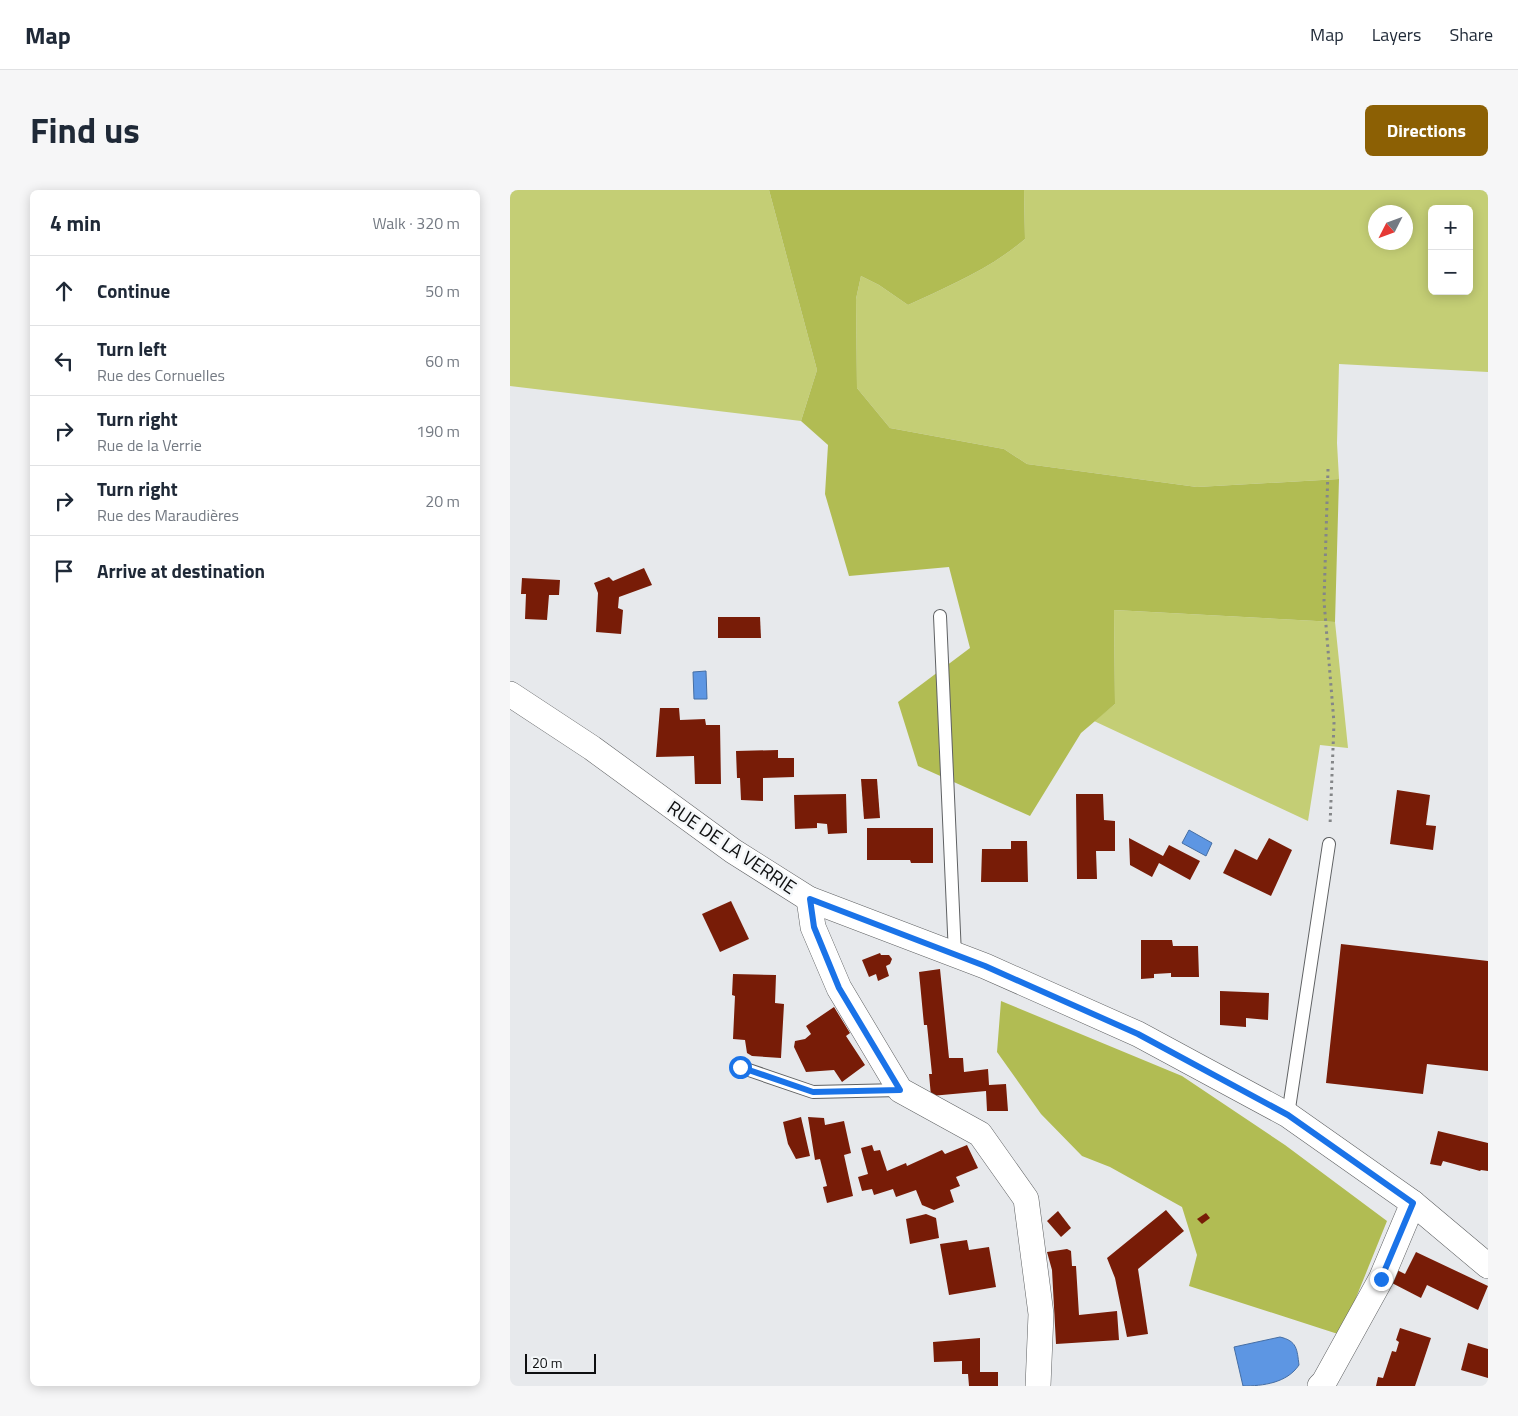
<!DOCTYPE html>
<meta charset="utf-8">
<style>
:root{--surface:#fff;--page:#f6f6f7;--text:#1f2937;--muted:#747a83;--line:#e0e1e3;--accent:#8c6004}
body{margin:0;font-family:"Titillium Web",sans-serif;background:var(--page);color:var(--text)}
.controls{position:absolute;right:15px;top:15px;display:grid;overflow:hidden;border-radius:8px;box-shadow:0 2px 12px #0003}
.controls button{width:45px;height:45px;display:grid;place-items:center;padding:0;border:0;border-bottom:1px solid var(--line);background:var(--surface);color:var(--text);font:25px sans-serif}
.compass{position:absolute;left:858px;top:15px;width:45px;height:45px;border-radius:50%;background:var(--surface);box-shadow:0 2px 12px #0003;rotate:228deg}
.scale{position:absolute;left:15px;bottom:12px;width:71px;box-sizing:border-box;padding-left:5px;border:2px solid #0e0f10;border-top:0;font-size:14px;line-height:18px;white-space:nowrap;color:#0e0f10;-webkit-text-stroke:4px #f4f7f9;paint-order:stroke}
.stop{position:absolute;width:15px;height:15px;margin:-11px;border:4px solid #1a73e8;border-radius:50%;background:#fff}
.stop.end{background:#1a73e8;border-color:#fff;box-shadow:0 1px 5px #0008}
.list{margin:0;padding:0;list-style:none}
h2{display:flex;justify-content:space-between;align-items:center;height:65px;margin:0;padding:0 20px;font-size:21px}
h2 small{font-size:16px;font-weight:400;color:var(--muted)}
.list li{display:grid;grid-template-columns:32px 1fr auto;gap:15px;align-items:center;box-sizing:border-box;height:70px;padding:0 20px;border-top:1px solid var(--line)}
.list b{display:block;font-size:19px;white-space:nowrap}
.list p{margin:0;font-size:16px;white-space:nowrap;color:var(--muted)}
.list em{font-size:16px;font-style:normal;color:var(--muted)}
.icon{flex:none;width:28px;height:28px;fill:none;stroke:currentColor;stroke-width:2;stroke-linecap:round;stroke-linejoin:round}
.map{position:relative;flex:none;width:978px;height:1196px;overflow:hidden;border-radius:8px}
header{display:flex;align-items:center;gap:30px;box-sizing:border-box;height:70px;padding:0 25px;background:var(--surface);border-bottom:1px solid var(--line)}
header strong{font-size:24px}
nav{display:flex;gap:28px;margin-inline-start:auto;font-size:18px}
.intro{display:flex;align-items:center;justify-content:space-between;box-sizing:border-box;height:120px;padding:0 30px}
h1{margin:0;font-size:35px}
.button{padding:12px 22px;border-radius:8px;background:var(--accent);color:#fff;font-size:18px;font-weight:700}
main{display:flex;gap:30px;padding:0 30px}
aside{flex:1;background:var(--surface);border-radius:8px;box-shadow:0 2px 12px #0003}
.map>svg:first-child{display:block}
</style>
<header>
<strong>Map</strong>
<nav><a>Map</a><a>Layers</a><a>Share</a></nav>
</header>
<div class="intro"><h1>Find us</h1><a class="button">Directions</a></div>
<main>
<aside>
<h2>4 min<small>Walk · 320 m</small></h2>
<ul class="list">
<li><svg class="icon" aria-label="ahead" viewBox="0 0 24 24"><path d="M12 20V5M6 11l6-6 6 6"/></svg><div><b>Continue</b></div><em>50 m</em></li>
<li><svg class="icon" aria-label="left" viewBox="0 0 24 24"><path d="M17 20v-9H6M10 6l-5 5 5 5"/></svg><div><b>Turn left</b><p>Rue des Cornuelles</p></div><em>60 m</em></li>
<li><svg class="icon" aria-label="right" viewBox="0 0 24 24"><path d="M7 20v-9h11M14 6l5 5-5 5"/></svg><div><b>Turn right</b><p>Rue de la Verrie</p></div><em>190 m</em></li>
<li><svg class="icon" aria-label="right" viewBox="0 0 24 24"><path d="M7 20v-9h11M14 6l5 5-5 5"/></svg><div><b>Turn right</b><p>Rue des Maraudières</p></div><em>20 m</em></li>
<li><svg class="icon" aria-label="arrive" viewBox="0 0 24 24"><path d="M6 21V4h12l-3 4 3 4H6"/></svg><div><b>Arrive at destination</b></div></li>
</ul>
</aside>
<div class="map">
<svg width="978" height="1196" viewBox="0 0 978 1196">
<rect width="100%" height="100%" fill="#e7e9ec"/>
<g fill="#c4ce75" fill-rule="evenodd">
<path d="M 0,0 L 259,0 L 307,180 L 291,231 L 0,196 Z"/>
<path d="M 514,0 L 978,0 L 978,182 L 829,174 L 827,253 L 829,289 L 687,297 L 517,274 L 494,259 L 380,238 L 347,198 L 346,109 L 351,86 L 369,95 L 398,115 C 439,96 480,79 515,49 ZM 922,19 L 959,19 L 959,101 L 922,101 ZM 866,22 L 896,22 L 896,52 L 866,52 Z"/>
<path d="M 604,420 L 825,432 L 838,558 L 810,555 L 798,631 L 584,531 L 605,514 Z"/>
</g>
<g fill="#b1bc53">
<path d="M 259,0 L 514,0 L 515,49 C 480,79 439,96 398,115 L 369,95 L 351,86 L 346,109 L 347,198 L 380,238 L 494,259 L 517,274 L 687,297 L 829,289 L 825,432 L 604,420 L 605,514 L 571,543 L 520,626 L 408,576 L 388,512 L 460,458 L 439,377 L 339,386 L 315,304 L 318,255 L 291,231 L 307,180 Z"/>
<path d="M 491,811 L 672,886 L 775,955 L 877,1031 L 831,1145 L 679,1096 L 687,1065 L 672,1017 L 600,977 L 572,966 L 531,924 L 487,862 Z"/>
</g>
<g fill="#5d96e3" stroke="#456ea4">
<path d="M 196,481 L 197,509 L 184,509 L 183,482 Z"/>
<path d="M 679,640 L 702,653 L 696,666 L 672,653 Z"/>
<path d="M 770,1147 C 787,1151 787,1159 789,1175 C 777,1193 753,1196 733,1196 L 724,1157 Z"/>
</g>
<g fill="#781c07">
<path d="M 134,378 L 142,395 L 109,407 L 108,418 L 113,420 L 111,444 L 86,442 L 88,403 L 84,393 L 99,387 L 103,391 Z"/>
<path d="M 12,388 L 50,390 L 49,405 L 39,405 L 37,430 L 15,429 L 16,404 L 11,404 Z"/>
<path d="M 208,427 L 250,427 L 251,448 L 208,448 Z"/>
<path d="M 150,518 L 169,518 L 170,530 L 195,529 L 196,535 L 210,535 L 211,594 L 185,594 L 184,566 L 146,567 Z"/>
<path d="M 268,560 L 268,568 L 284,568 L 284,587 L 253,588 L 253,611 L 231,610 L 230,588 L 227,588 L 226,561 Z"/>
<path d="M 351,589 L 367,589 L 370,628 L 354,629 Z"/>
<path d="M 887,600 L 920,605 L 916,635 L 926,636 L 923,660 L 880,654 Z"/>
<path d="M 336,604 L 337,643 L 318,644 L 317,634 L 307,633 L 307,638 L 285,639 L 284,605 Z"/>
<path d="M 566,604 L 593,604 L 594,630 L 605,631 L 605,661 L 586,661 L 587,689 L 567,689 Z"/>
<path d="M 357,638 L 423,638 L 423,673 L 401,673 L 400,670 L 357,670 Z"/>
<path d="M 619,648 L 653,666 L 659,655 L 690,671 L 680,690 L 649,673 L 642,687 L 620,675 Z"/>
<path d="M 759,648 L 782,660 L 761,706 L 713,683 L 725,659 L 747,670 Z"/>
<path d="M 501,651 L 517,651 L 518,692 L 471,692 L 472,659 L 501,659 Z"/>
<path d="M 221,711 L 239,749 L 210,762 L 192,724 Z"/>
<path d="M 631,750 L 662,750 L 663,756 L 688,756 L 689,787 L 661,787 L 661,783 L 644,784 L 644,788 L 631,789 Z"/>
<path d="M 831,754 L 978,771 L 978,881 L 917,874 L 913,904 L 816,893 Z"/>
<path d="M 370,763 L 371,765 L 379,765 L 382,769 L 380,774 L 376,776 L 379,786 L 368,791 L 366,784 L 359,787 L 352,770 Z"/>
<path d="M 430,779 L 439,868 L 453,868 L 454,882 L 478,879 L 479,895 L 496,894 L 498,921 L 477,921 L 476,901 L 421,906 L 419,884 L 422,884 L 417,835 L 414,835 L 409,782 Z"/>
<path d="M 223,784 L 266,785 L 265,813 L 274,814 L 271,868 L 242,866 L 237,863 L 235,850 L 223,849 L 225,806 L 222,805 Z"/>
<path d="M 710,801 L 759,803 L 758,830 L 736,828 L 736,837 L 710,835 Z"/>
<path d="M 324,817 L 340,843 L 336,846 L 355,875 L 332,892 L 324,880 L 296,882 L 284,857 L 285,851 L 295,849 L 301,844 L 296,836 Z"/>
<path d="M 291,927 L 300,966 L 286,969 L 278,954 L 273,932 Z"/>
<path d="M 298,927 L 314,928 L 315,935 L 334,931 L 341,963 L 334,965 L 343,1006 L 317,1013 L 313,997 L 317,996 L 310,969 L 305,970 Z"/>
<path d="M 928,941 L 978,953 L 978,981 L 971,980 L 970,981 L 933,971 L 931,976 L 920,974 Z"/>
<path d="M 362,955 L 364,961 L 370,960 L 377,981 L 396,973 L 397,976 L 432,960 L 435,964 L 457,955 L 468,978 L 446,987 L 450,996 L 440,1000 L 444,1012 L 424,1020 L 412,1015 L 406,1000 L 386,1007 L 383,999 L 364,1005 L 362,999 L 352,1001 L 348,987 L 358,984 L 351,958 Z"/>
<path d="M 656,1020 L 674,1041 L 628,1079 L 638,1144 L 617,1147 L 605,1088 L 597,1068 Z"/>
<path d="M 548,1021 L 561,1038 L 551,1047 L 537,1031 Z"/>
<path d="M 696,1023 L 700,1028 L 692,1034 L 687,1029 Z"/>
<path d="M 416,1024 L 426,1028 L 429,1048 L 400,1054 L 396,1029 Z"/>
<path d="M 457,1050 L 459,1060 L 479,1057 L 486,1097 L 439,1105 L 430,1054 Z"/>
<path d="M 557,1059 L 561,1061 L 562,1076 L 566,1076 L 569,1125 L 607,1121 L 609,1150 L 546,1154 L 542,1080 L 537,1062 Z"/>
<path d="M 906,1062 L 978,1096 L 968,1120 L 917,1095 L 911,1108 L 880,1092 L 887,1080 L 895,1084 Z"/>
<path d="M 890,1138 L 921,1148 L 905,1196 L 866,1196 L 868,1187 L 873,1188 L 882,1161 L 886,1162 L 889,1152 L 886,1150 Z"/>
<path d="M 470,1148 L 470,1182 L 488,1182 L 488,1196 L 459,1196 L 458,1184 L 452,1184 L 452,1171 L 424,1172 L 423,1152 Z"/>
<path d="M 958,1153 L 978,1159 L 978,1188 L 951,1180 Z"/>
</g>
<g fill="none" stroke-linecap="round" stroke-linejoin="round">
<g stroke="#5f6163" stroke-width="14">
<g id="service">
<path d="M 430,426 L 445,765"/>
<path d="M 230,877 L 303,902 L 390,900"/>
<path d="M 778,925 L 819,654"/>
</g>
</g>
<g stroke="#5f6163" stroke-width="26">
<g id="minor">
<path d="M 0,504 L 82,558 L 223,661 L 299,709 L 475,776 L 628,844 L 778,925 L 903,1013 L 978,1076"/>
<path d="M 299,709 L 303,737 L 329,798 L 390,900 L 470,944 L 516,1009 L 531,1124 L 528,1196"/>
<path d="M 810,1196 L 814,1192 L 871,1089 L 903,1013"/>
</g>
</g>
<path stroke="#848688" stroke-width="3" stroke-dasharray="2.5 4" stroke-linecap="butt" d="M 818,279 L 814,411 L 824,533 L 820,636"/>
<use href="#service" stroke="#fff" stroke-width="12"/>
<use href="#minor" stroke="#fff" stroke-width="25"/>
</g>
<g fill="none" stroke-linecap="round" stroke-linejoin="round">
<path stroke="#1a73e8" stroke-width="6" d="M 230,877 L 303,902 L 390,900 L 329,798 L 304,737 L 300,709 L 475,776 L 628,844 L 778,925 L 903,1013 L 871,1089"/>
</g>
<g text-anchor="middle" stroke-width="5" stroke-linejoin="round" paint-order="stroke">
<g font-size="19" fill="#0e0f10" stroke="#f4f7f9">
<text transform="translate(222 657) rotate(34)" y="7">RUE DE LA VERRIE</text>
</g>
</g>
</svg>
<div class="controls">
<button>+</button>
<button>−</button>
</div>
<svg class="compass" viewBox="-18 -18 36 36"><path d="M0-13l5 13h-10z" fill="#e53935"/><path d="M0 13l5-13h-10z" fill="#747a83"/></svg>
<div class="scale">20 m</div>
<div class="stop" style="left:230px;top:877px"></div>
<div class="stop end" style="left:871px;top:1089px"></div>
</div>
</main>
